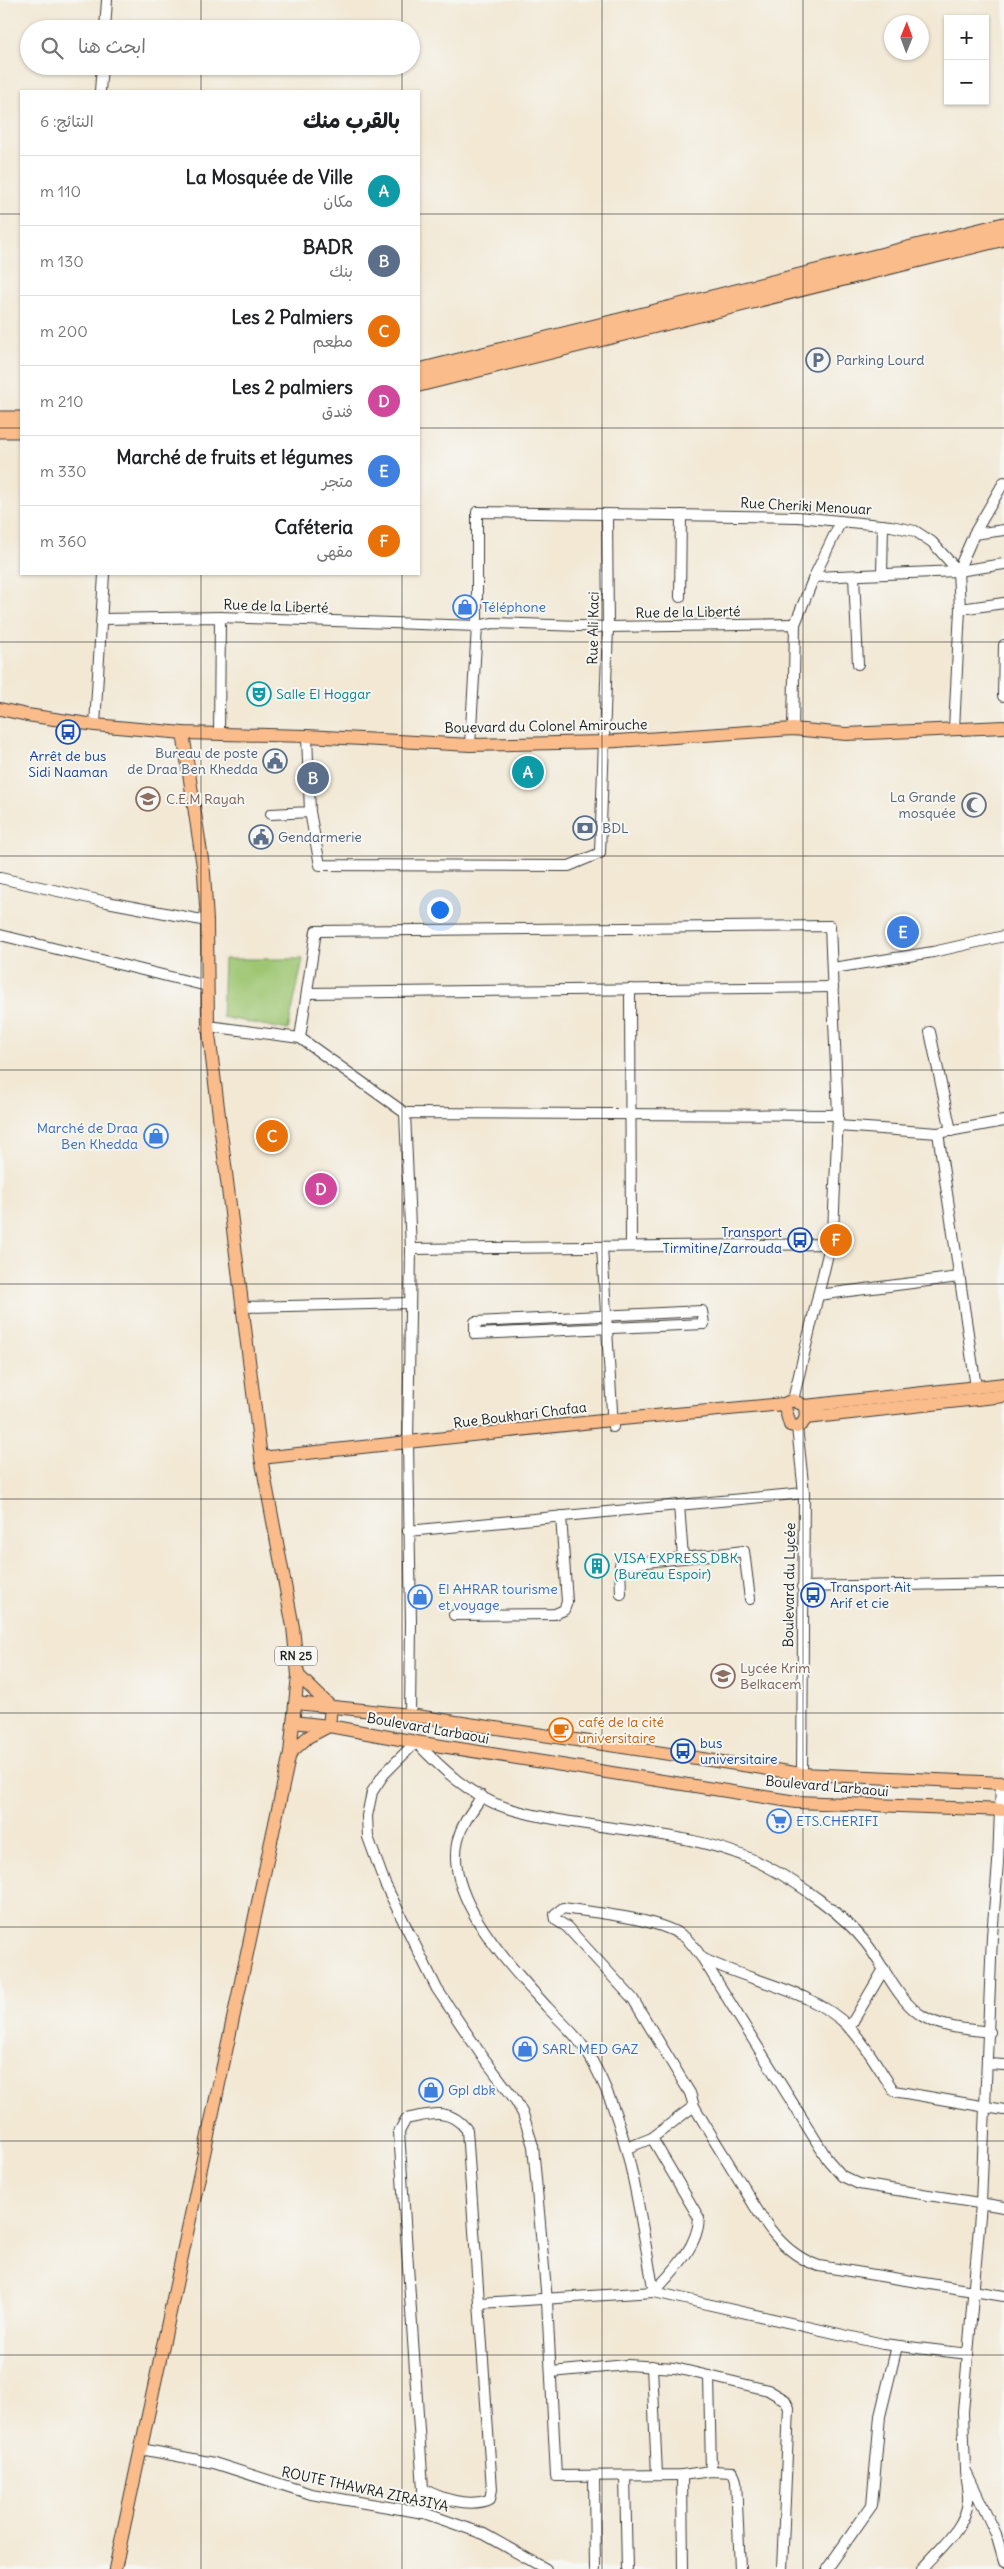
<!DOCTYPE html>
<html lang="ar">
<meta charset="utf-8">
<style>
:root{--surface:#fff;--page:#f6f6f6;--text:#202124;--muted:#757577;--line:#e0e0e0;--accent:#0b8043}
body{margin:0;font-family:Delius,"Playpen Sans Arabic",sans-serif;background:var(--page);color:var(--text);direction:rtl}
.controls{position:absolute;right:15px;top:15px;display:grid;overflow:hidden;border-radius:0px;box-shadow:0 1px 4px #0004}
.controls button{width:45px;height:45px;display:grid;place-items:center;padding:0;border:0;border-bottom:1px solid var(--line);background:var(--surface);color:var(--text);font:25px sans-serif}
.compass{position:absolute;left:884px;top:15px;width:45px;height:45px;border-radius:50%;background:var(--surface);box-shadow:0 1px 4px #0004;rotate:1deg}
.you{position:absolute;left:439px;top:909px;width:18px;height:18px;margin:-12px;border:4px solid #fff;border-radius:50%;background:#1a73e8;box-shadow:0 0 0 8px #1a73e833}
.badge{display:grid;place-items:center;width:32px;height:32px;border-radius:50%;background:var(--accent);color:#fff;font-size:16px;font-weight:700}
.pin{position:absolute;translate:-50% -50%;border:2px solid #fff;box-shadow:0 1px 5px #0006}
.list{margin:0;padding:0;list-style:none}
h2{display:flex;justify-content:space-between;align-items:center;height:65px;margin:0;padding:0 20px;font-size:21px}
h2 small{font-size:16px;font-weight:400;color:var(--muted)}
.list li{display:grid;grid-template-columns:32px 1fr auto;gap:15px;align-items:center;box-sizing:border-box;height:70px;padding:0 20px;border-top:1px solid var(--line)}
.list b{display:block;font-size:19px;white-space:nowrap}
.list p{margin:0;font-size:16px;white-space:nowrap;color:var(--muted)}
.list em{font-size:16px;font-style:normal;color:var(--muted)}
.icon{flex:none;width:28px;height:28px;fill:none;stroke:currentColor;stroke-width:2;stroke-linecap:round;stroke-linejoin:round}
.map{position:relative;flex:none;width:1004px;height:2569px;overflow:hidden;direction:ltr}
.search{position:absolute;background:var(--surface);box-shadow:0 1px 4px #0004;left:20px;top:20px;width:400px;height:55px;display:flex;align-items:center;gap:12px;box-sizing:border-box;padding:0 18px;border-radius:28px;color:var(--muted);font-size:19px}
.panel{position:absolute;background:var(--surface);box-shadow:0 1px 4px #0004;left:20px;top:90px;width:400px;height:485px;border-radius:0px;direction:rtl}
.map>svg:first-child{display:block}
</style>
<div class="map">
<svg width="1004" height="2569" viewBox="0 0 1004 2569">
<rect width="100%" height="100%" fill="#f6f6f2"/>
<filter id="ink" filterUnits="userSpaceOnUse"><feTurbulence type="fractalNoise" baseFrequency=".02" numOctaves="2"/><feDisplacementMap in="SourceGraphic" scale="10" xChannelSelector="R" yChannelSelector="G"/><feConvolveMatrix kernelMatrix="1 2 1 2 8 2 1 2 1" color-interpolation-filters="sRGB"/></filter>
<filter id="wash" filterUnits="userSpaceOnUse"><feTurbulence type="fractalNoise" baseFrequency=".0096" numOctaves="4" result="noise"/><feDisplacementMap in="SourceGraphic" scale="20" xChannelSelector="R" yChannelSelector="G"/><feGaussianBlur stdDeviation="1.12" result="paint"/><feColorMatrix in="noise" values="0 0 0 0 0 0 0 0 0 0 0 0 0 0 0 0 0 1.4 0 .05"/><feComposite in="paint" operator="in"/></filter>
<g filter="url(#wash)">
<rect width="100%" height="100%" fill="#f2e8d4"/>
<path fill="#9ec672" stroke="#5d7147" d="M 224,959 L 303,959 L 288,1030 L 222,1017 Z"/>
</g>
<g filter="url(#ink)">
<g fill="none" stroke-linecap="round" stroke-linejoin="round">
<g stroke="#3c3b38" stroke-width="12">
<g id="minor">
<path d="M 105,29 L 107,0"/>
<path d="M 100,91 L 102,66"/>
<path d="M 974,534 L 1004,530"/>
<path d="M 958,571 L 974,534 L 1004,482"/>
<path d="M 882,574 L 883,525"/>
<path d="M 854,576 L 858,664"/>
<path d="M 814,577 L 958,571 L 1004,564"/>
<path d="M 680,597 L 681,515"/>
<path d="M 960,609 L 1004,603"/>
<path d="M 103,619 L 220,617 L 477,626 L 470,745"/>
<path d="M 795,624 L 814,577 L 841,521"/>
<path d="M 1003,696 L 1004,645"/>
<path d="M 95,725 L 104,574"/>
<path d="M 793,729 L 795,624 L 608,627 L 493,623 L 477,626 L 477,512 L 798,517 L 891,526 L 915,531 L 932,542 L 958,571 L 960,609 L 954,729"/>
<path d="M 219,734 L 220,617"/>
<path d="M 310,812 L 320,865 L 569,866 L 600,853 L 608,627 L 607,515"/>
<path d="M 271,814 L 310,812 L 307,736"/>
<path d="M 0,878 L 107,902 L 207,921"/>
<path d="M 0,935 L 207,986"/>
<path d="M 833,968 L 933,952 L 1004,936"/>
<path d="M 630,989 L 631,1246"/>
<path d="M 307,993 L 833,987"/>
<path d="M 208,1026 L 300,1038 L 405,1113"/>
<path d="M 930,1032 L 951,1131"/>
<path d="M 300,1038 L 316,931 L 830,926 L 838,1115 L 833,1233 L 793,1400"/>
<path d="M 838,1126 L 938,1133 L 1004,1121"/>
<path d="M 938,1133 L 976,1387"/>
<path d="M 830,1244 L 411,1249 L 405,1113 L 838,1115"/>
<path d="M 602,1247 L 613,1427"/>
<path d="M 818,1295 L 959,1277"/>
<path d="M 243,1307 L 410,1303"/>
<path d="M 702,1311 L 704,1324 L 475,1334 L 475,1322 Z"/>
<path d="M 797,1427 L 804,1493 L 802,1774"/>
<path d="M 679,1505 L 683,1558"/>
<path d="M 408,1531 L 804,1493"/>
<path d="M 802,1587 L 1004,1583"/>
<path d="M 621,1594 L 620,1565 L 744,1551 L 750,1599"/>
<path d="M 454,1615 L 555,1614 L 564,1610 L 567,1602 L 561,1516"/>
<path d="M 410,1715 L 411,1622 L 408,1444 L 411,1249"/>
<path d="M 1001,1783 L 998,1863 L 992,1936 L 981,2204 L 963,2412 L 965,2469 L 996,2534 L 1004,2562"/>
<path d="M 482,1796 C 473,1810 462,1823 458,1839 C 443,1897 512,1968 547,2007 C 563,2024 580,2038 591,2059 C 631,2130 639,2213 654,2292 L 883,2344 L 969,2354"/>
<path d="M 704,1959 C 750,1982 812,1989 850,2028 C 867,2046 880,2071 894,2091 L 1004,2110"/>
<path d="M 849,2028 L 884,1969"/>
<path d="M 988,2064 L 1004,2065"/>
<path d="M 627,2148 L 652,2138 L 694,2106"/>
<path d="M 1004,2207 L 859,2184 L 842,2176 L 828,2160 L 703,1959 C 697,1952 691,1941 683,1936 C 655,1918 597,1913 563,1908 L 555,1914 L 556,1920 L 567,1927 L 633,1999 L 690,2093 L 694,2106 C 708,2130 723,2154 738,2178 C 759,2213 777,2252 819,2266 L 1004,2296"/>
<path d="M 480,2303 L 654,2292 C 673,2271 698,2247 699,2218 L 652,2138"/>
<path d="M 652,2366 L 657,2475"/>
<path d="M 551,2372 L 627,2365 L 675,2368 L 768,2390 L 785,2400 L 789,2408 L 782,2569"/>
<path d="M 709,2376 L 711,2471"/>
<path d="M 141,2449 L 214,2463 L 311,2494 L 424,2513 L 484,2534 L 546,2569"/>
<path d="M 682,2475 L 683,2569"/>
<path d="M 594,2476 L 595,2569"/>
<path d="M 625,2476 L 627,2569"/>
<path d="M 421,2513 L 423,2489 L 399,2132 L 406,2119 C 430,2114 450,2107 467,2130 L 492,2489 L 490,2499 C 469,2508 442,2499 423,2489"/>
<path d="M 740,2569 L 736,2481 L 733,2472 L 711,2471 L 682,2475 L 556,2476 L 547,2301 L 533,2146 L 523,2114 L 516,2101 L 480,2053 L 437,1989 L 385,1884 L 368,1837 L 367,1816 L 372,1792 L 384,1774 L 416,1742 C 441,1768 471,1797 507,1808 C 589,1833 691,1826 768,1867 C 800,1884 844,1915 866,1943 C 885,1967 897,2001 924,2017 C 943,2028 968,2029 990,2032"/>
<path d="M 827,2569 L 872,2505 L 880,2416 L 897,2346"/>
<path d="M 922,2569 C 938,2550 966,2528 968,2501 C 969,2492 965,2481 965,2470"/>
</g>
</g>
<g stroke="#3c3b38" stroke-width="14">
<g id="major">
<path d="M 0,709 L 27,715 L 95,725 L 183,733 L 307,736 L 470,745 L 602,742 L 793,729 L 846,734 L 1004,727"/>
<path d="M 805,1406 L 1004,1384"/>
<path d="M 806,1418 L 1004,1396"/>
<path d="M 261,1458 L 611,1420 L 784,1404 L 793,1400 L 805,1406 C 806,1417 807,1422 797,1427 L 790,1425 L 784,1404"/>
<path d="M 296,1703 L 410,1715 L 802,1774 L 1004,1783"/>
<path d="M 293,1722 L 329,1726 L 416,1742 L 796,1802 L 1004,1810"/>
<path d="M 290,1753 L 308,1737 L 329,1726 L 331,1707 L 298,1675"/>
<path d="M 115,2569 L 290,1753 L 298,1675 L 293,1627 L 261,1458 L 208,1026 L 207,921 L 204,873 L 183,733"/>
</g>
</g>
<g stroke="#3c3b38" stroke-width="17">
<g id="highway">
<path d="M 419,371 L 1004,225"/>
<path d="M 419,384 L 1004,238"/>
<path d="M 0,419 L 21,419"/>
<path d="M 0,430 L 21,430"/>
</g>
</g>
<use href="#minor" stroke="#fff" stroke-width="10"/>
<use href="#major" stroke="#f9bc8a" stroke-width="12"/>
<use href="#highway" stroke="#f9bc8a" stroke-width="15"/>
</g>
</g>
<path fill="none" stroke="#1c1c1c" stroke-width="1" stroke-opacity="0.55" d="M 201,0 L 201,29M 402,0 L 402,29M 602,0 L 602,2569M 803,0 L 803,2569M 201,66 L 201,91M 402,66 L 402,91M 0,214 L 21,214M 419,214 L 1004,214M 0,428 L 21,428M 419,428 L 1004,428M 201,574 L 201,2569M 402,574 L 402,2569M 0,642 L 1004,642M 0,856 L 1004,856M 0,1070 L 1004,1070M 0,1284 L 1004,1284M 0,1499 L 1004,1499M 0,1713 L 1004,1713M 0,1927 L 1004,1927M 0,2141 L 1004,2141M 0,2355 L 1004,2355"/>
<defs>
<g id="parking-ring" transform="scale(1.25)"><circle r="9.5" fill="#f6f6f2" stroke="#5c6f8a" stroke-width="1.5"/><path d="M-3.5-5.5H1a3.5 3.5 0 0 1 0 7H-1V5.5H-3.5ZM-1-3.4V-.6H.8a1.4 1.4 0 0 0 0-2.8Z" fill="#5c6f8a"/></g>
<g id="shop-ring" transform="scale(1.25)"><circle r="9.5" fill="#f6f6f2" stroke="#3f7fe0" stroke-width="1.5"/><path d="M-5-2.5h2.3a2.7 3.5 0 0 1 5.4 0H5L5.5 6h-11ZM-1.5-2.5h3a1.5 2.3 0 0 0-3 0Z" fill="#3f7fe0"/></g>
<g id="theatre-ring" transform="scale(1.25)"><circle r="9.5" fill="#f6f6f2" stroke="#0f9aa8" stroke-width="1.5"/><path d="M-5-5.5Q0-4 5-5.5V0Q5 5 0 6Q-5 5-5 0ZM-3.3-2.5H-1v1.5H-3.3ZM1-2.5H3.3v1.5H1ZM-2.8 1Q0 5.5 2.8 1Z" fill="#0f9aa8"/></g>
<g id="bus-ring" transform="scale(1.25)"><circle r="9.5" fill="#f6f6f2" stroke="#1a4fb4" stroke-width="1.5"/><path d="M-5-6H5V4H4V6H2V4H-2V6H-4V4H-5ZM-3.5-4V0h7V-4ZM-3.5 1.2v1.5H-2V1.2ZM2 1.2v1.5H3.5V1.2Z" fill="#1a4fb4"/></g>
<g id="civic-ring" transform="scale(1.25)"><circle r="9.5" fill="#f6f6f2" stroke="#5c6f8a" stroke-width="1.5"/><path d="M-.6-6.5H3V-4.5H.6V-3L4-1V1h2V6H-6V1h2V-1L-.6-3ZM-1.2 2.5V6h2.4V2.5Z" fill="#5c6f8a"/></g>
<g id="school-ring" transform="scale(1.25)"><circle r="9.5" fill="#f6f6f2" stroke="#8d6e63" stroke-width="1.5"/><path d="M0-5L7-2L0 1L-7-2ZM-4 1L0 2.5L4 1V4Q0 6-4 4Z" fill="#8d6e63"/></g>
<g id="mosque-ring" transform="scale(1.25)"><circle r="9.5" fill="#f6f6f2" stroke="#6b7280" stroke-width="1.5"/><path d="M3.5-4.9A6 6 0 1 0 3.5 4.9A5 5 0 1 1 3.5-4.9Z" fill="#6b7280"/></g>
<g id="bank-ring" transform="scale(1.25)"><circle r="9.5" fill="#f6f6f2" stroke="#5c6f8a" stroke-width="1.5"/><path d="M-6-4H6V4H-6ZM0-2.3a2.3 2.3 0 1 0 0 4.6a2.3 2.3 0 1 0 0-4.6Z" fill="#5c6f8a"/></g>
<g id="building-ring" transform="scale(1.25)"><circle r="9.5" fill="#f6f6f2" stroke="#0f9aa8" stroke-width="1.5"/><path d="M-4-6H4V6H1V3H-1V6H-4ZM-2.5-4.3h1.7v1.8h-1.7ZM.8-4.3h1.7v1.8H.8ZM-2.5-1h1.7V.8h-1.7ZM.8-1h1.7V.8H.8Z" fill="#0f9aa8"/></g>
<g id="cafe-ring" transform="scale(1.25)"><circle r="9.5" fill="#f6f6f2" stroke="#e8710a" stroke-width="1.5"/><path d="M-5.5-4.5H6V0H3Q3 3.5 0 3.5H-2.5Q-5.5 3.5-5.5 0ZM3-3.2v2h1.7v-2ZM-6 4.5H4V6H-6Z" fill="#e8710a"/></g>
<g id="supermarket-ring" transform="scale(1.25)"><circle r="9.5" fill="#f6f6f2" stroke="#3f7fe0" stroke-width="1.5"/><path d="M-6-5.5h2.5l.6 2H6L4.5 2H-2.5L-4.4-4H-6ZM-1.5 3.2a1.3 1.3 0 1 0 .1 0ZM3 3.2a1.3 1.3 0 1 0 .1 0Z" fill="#3f7fe0"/></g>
</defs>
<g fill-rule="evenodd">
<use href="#parking-ring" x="818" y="360"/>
<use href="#shop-ring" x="465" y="607"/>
<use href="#theatre-ring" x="259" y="694"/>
<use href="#bus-ring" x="68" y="732"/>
<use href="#civic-ring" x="275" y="761"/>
<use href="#school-ring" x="148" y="799"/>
<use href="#mosque-ring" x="974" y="805"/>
<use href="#bank-ring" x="585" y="828"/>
<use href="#civic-ring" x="261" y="837"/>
<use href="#shop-ring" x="156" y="1136"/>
<use href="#bus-ring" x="800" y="1240"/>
<use href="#building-ring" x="597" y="1566"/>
<use href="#bus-ring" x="813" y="1595"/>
<use href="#shop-ring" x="420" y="1597"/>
<use href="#school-ring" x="723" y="1676"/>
<use href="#cafe-ring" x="561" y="1730"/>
<use href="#bus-ring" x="683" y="1751"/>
<use href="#supermarket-ring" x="779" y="1821"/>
<use href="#shop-ring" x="525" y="2049"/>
<use href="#shop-ring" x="431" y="2090"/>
</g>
<g text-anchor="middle" stroke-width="4" stroke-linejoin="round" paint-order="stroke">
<rect fill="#f6f6f2" stroke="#5d5d5c" stroke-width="1" x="275" y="1646.5" width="42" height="19" rx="4"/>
<g font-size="12" font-weight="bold" fill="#1c1c1c">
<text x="296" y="1660">RN 25</text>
</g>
<g font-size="14" fill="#4e5e75" stroke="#f6f6f2" text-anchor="start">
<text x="836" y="365">Parking Lourd</text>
<text x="258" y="758" text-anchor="end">Bureau de poste<tspan x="258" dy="16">de Draa Ben Khedda</tspan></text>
<text x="602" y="833">BDL</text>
<text x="278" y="842">Gendarmerie</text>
</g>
<g font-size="14" fill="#1c1c1c" stroke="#f6f6f2">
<text transform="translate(806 506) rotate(3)" y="5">Rue Cheriki Menouar</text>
<text transform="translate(276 606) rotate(2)" y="5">Rue de la Liberté</text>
<text transform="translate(688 612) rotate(-1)" y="5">Rue de la Liberté</text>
<text transform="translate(593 628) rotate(-89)" y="5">Rue Ali Kaci</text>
<text transform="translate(546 726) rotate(-1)" y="5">Bouevard du Colonel Amirouche</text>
<text transform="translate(520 1415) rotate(-7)" y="5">Rue Boukhari Chafaa</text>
<text transform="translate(789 1585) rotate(-89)" y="5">Boulevard du Lycée</text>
<text transform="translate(428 1728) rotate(10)" y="5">Boulevard Larbaoui</text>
<text transform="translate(827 1786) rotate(5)" y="5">Boulevard Larbaoui</text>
<text transform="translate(365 2489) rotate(12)" y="5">ROUTE THAWRA ZIRA3IYA</text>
</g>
<g font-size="14" fill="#366cbe" stroke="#f6f6f2" text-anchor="start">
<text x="482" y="612">Téléphone</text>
<text x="138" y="1133" text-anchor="end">Marché de Draa<tspan x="138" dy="16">Ben Khedda</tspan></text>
<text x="438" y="1594">El AHRAR tourisme<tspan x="438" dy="16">et voyage</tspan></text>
<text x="796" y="1826">ETS.CHERIFI</text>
<text x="542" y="2054">SARL MED GAZ</text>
<text x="448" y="2095">Gpl dbk</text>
</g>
<g font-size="14" fill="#0d838f" stroke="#f6f6f2" text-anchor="start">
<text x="276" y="699">Salle El Hoggar</text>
<text x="614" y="1563">VISA EXPRESS DBK<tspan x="614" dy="16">(Bureau Espoir)</tspan></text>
</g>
<g font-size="14" fill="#164399" stroke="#f6f6f2" text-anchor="start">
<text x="68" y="761" text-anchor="middle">Arrêt de bus<tspan x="68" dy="16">Sidi Naaman</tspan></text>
<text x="782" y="1237" text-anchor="end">Transport<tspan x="782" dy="16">Tirmitine/Zarrouda</tspan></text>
<text x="830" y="1592">Transport Ait<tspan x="830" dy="16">Arif et cie</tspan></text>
<text x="700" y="1748">bus<tspan x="700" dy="16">universitaire</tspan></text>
</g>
<g font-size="14" fill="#5b616d" stroke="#f6f6f2" text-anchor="end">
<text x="956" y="802">La Grande<tspan x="956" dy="16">mosquée</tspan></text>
</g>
<g font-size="14" fill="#785e54" stroke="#f6f6f2" text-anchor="start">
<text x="166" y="804">C.E.M Rayah</text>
<text x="740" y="1673">Lycée Krim<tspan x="740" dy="16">Belkacem</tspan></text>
</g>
<g font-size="14" fill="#c56008" stroke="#f6f6f2" text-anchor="start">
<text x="578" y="1727">café de la cité<tspan x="578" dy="16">universitaire</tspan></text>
</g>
</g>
</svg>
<div class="controls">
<button>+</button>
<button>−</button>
</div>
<svg class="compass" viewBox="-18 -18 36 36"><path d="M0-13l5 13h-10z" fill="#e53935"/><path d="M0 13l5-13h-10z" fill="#757577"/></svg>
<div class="you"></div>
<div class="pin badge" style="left:528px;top:772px;background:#0f9aa8">A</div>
<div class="pin badge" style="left:313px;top:778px;background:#5c6f8a">B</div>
<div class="pin badge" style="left:272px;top:1136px;background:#e8710a">C</div>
<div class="pin badge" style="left:321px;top:1189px;background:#d1479c">D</div>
<div class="pin badge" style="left:903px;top:932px;background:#3f7fe0">E</div>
<div class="pin badge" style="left:836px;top:1240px;background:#e8710a">F</div>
<div class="search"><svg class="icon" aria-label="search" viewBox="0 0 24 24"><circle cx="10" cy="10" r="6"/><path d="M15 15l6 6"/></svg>ابحث هنا</div>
<section class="panel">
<h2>بالقرب منك<small>النتائج: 6</small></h2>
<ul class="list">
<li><span class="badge" style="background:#0f9aa8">A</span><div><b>La Mosquée de Ville</b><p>مكان</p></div><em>110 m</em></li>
<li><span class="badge" style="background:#5c6f8a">B</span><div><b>BADR</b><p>بنك</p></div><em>130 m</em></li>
<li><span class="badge" style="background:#e8710a">C</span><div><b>Les 2 Palmiers</b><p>مطعم</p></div><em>200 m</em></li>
<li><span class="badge" style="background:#d1479c">D</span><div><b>Les 2 palmiers</b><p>فندق</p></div><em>210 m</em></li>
<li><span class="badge" style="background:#3f7fe0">E</span><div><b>Marché de fruits et légumes</b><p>متجر</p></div><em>330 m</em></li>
<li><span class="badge" style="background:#e8710a">F</span><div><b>Caféteria</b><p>مقهى</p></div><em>360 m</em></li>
</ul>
</section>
</div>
